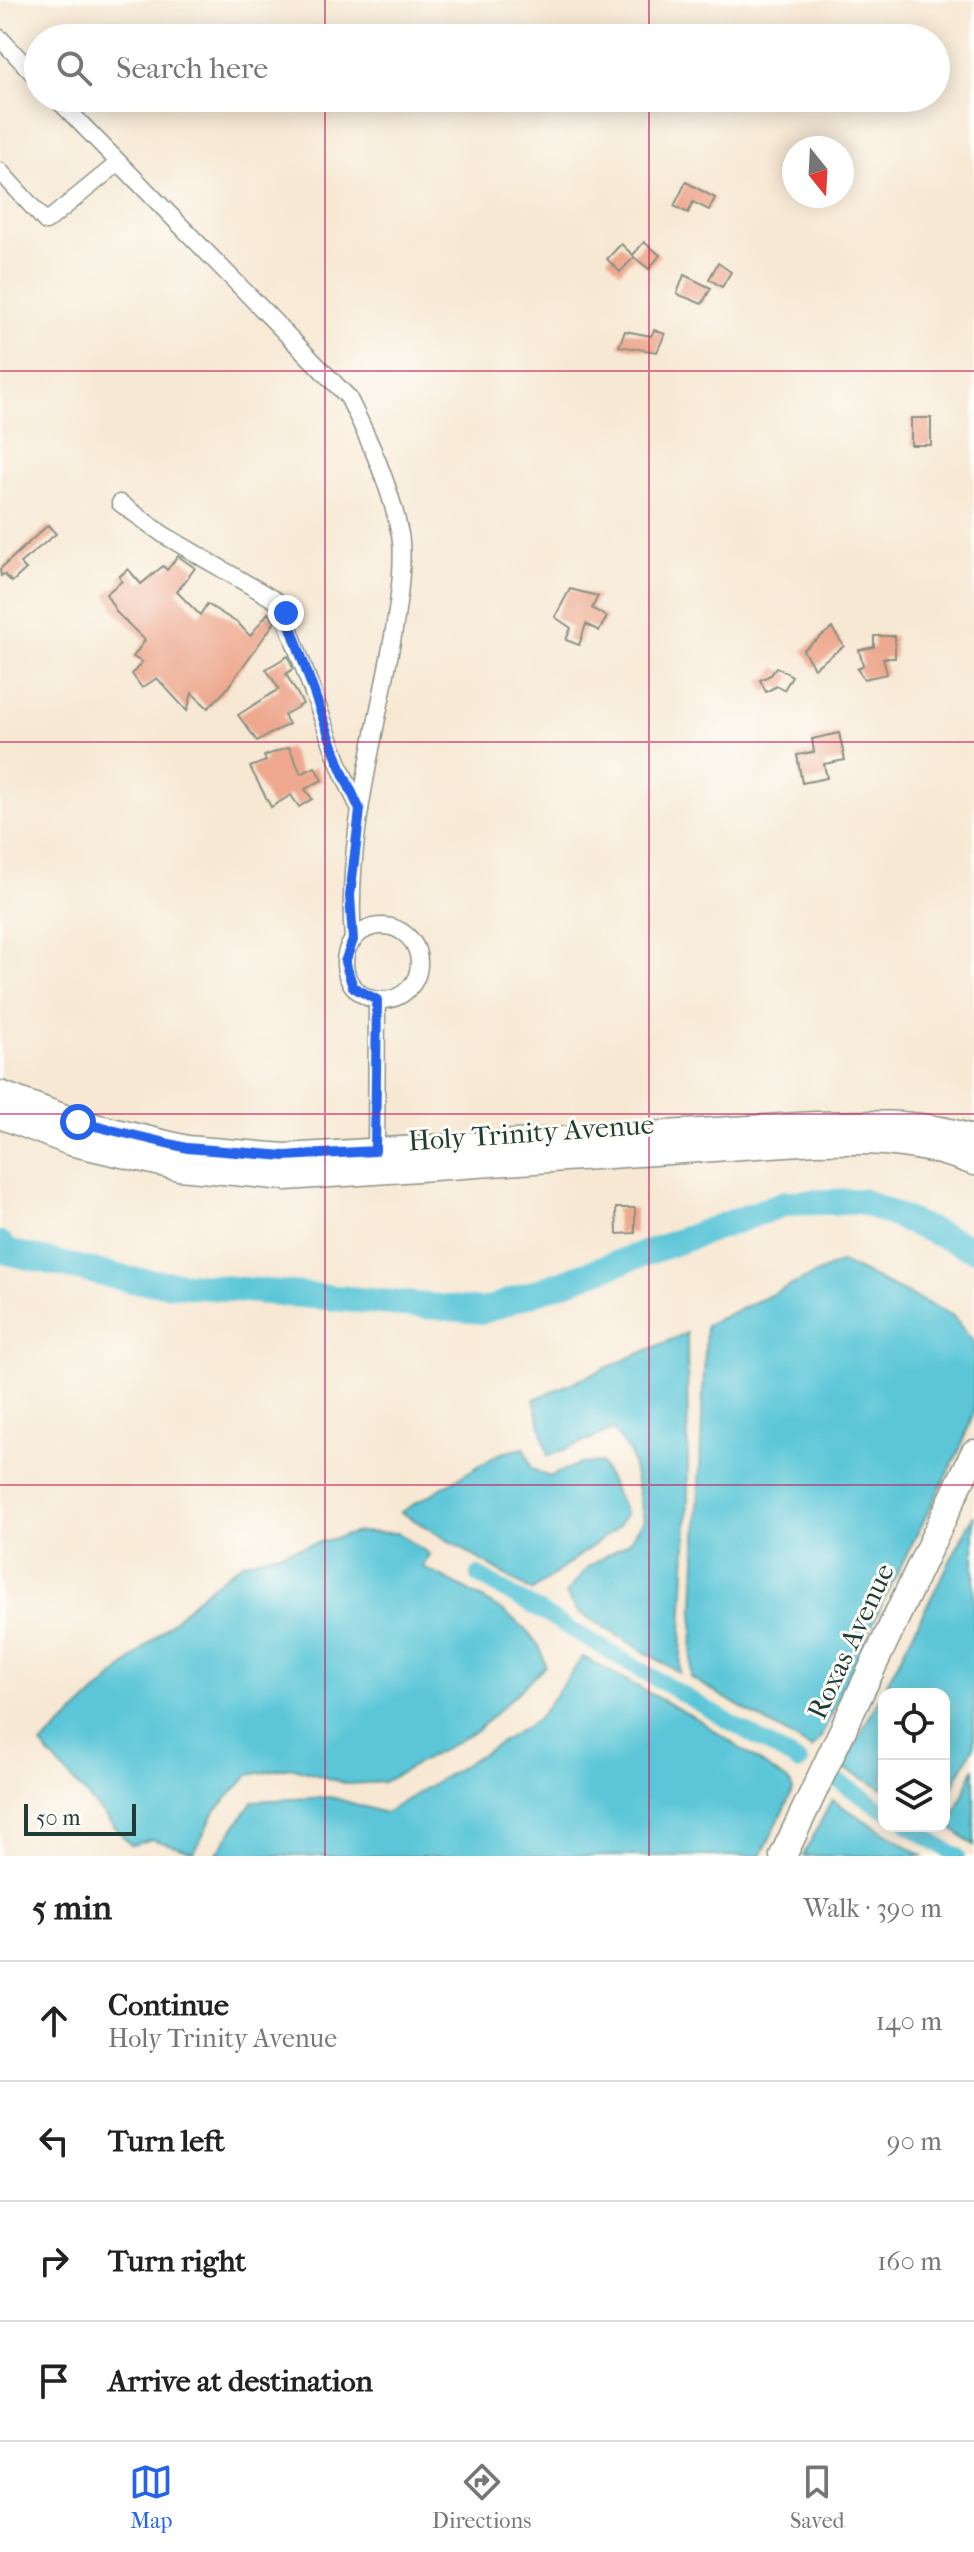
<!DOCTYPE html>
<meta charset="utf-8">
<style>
:root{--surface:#fff;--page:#f2f2f2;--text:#222;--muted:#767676;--line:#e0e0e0;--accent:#2563eb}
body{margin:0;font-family:"IM FELL French Canon",serif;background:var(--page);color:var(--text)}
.controls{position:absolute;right:24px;bottom:24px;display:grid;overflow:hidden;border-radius:16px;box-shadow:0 4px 20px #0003}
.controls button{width:72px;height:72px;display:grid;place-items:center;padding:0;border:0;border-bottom:2px solid var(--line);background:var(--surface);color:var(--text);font:40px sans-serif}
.compass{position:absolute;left:782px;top:136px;width:72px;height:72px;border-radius:50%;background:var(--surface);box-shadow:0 4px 20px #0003;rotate:162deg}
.scale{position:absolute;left:24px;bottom:20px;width:112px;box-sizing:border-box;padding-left:8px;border:4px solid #1f3d34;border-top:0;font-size:22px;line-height:28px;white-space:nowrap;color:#1f3d34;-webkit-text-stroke:6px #fdfcf7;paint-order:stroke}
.stop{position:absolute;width:24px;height:24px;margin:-18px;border:6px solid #2563eb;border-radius:50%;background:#fff}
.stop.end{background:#2563eb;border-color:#fff;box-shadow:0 2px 8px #0008}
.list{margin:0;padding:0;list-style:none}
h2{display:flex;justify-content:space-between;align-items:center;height:104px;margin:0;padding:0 32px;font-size:34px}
h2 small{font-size:26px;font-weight:400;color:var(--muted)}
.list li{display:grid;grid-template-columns:52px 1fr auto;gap:24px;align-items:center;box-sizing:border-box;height:120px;padding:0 32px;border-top:2px solid var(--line)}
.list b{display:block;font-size:30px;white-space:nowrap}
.list p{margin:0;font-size:26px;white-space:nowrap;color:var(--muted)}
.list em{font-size:26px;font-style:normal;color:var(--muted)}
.icon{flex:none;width:44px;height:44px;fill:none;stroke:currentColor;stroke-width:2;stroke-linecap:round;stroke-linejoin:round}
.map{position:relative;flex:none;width:974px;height:1856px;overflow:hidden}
.search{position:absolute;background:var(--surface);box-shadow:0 4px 20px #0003;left:24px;right:24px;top:24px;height:88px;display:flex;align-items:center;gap:20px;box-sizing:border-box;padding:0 28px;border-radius:44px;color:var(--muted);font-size:30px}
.sheet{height:584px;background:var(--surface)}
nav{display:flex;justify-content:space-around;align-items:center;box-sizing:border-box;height:112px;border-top:2px solid var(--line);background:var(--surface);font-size:22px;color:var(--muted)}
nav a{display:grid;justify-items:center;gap:4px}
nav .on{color:var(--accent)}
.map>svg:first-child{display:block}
</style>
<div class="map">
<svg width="974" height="1856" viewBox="0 0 974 1856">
<rect width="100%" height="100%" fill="#fdfcf7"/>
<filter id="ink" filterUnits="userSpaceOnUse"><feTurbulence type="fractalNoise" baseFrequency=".0125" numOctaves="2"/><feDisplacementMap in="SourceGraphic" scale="16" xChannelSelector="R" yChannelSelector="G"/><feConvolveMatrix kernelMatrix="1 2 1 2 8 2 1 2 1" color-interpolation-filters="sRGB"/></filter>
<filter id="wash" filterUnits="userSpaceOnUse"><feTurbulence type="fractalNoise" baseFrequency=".006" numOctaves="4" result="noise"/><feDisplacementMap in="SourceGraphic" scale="32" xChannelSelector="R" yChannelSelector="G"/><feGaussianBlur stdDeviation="1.8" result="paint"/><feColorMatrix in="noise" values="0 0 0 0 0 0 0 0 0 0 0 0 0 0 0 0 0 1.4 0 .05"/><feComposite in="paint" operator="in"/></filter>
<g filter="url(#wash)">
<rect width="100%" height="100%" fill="#f7e8d3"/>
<g fill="#5cc6d8" stroke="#3e8286" stroke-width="2">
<path d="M 841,1262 L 952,1315 L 974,1343 L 974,1411 L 961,1447 L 885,1597 L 820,1739 L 812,1749 L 691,1678 L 706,1325 Z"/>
<path d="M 687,1333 L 688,1502 L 680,1673 L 577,1611 L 566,1594 L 588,1567 L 629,1542 L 644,1520 L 630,1453 L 613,1430 L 548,1456 L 534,1399 Z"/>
<path d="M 524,1448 L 532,1469 L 549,1477 L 579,1464 L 601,1463 L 626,1514 L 619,1526 L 532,1591 L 401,1512 L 501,1453 Z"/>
<path d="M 974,1515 L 974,1746 L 944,1804 L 944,1694 L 884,1694 L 884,1789 L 843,1768 Z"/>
<path d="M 358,1532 L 398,1533 L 429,1554 L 423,1567 C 457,1586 543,1622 545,1666 L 478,1730 L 384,1782 L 348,1784 L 290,1767 L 249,1775 L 215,1811 L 194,1852 L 152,1839 L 131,1845 L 41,1745 L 205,1591 L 244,1562 Z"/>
<path d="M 583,1657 L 699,1720 L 790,1783 L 793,1790 L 761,1856 L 215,1856 L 253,1801 L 331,1797 L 385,1813 L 537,1720 Z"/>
<path d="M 974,1768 L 974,1846 L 950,1826 Z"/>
<path d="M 832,1800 L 923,1856 L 803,1856 Z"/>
</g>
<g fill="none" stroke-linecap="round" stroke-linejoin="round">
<g stroke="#5cc6d8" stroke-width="16">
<path d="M 478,1575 L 800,1763"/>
<path d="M 836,1780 L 884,1810"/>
<path d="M 909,1826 L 957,1856"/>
</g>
<path stroke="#5cc6d8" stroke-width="26" d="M 0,1244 L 8,1252 L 131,1280 L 483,1311 L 786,1203 L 861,1201 L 974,1249"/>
</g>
<g id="blocks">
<g fill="#eea88f">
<path d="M 686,182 L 715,198 L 709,210 L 693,202 L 688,213 L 674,206 Z"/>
<path d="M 644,242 L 660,255 L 649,269 L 634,257 L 620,272 L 607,259 L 621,244 L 633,255 Z"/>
<path d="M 718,263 L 731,272 L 722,287 L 709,279 Z"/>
<path d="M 684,275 L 711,288 L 702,304 L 677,294 Z"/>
<path d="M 654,330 L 665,334 L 657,352 L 619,346 L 625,331 L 651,336 Z"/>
<rect x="911" y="418" width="20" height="27"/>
<path d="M 48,525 L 56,534 L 20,563 L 26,569 L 12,582 L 4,574 L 1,576 L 0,569 Z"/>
<path d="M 178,556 L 195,568 L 177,592 L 200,615 L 207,604 L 239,624 L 250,636 L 268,613 L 275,622 L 225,691 L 208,708 L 192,693 L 187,711 L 157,678 L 142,688 L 132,674 L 142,662 L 133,657 L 145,640 L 117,613 L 106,594 L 122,581 L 119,577 L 128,569 L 141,584 L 163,566 L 167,570 Z"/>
<path d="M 570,589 L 598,596 L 592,608 L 607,617 L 599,631 L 586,624 L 579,645 L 566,640 L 571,628 L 555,617 Z"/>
<path d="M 832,628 L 844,646 L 814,668 L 803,650 Z"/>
<path d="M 874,636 L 895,636 L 895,658 L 883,658 L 887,674 L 864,679 L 857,669 L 863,665 L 859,650 L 874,647 Z"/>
<path d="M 288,656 L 293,669 L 286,674 L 303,704 L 284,715 L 289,724 L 257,741 L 238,715 L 279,689 L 266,669 Z"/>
<path d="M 776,667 L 792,676 L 784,690 L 777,686 L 766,692 L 760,680 L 771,675 Z"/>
<path d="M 839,733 L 845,760 L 824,764 L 827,778 L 802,783 L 797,755 L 814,752 L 812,739 Z"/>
<path d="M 289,747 L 301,774 L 315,767 L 322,780 L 305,789 L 312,799 L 299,807 L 291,795 L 271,807 L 250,767 L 266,761 L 264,756 Z"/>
<path d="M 616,1208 L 635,1208 L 635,1233 L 617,1234 Z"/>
</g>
</g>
</g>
<g filter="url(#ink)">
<use href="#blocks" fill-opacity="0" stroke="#8b9284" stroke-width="2"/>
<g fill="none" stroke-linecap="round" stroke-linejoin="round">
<g stroke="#8b9284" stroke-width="19">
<g id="minor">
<path d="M 0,38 L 38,79"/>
<path d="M 56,98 L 348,397 C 370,441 390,485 400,534 C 406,568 394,633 387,668 C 370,758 346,848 353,940"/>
<path d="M 0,171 L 46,222 L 117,164"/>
<path d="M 120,503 L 164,535 L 280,603 L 341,769 L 360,810"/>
<circle cx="382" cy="963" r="37"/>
<path d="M 376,1159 L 377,1000"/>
</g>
</g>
<g stroke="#8b9284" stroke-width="27">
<g id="secondary">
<path d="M 0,1093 L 78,1122 L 187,1148 L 285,1156 L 816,1124 C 869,1123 924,1120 974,1138"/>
<path d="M 0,1116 L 70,1143 L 179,1168 L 286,1178 L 816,1142 C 872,1141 922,1142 974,1163"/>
</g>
</g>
<g stroke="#8b9284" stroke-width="29">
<path id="primary" d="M 783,1856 L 974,1453"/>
</g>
<use href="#minor" stroke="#fff" stroke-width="16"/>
<use href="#secondary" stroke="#fff" stroke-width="24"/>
<use href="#primary" stroke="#fff" stroke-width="26"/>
</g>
</g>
<g fill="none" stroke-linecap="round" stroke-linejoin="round" filter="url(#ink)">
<path stroke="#2563eb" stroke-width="10" d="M 78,1122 L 187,1148 L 285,1156 L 375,1151 L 377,1000 L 353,987 L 345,962 L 353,940 L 350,896 L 360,810 L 341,769 L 286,613"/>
</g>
<path fill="none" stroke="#c2185b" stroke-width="2" stroke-opacity="0.55" d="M 325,0 L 325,38M 649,0 L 649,38M 325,98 L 325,1856M 649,98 L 649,1856M 0,371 L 974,371M 0,742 L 974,742M 0,1114 L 974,1114M 0,1485 L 974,1485"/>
<g text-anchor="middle" stroke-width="6" stroke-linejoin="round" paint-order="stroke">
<g font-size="28" fill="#1f3d34" stroke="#fdfcf7">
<text transform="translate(531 1132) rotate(-4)" y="10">Holy Trinity Avenue</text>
<text transform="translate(850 1641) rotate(-65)" y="10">Roxas Avenue</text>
</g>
</g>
</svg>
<div class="controls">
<button><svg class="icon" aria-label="locate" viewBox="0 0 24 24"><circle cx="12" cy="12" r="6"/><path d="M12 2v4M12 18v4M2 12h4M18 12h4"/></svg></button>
<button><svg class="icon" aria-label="layers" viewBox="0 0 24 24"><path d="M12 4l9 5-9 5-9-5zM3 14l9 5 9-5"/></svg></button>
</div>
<svg class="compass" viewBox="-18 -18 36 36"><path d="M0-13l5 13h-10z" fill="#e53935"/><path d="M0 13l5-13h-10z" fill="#767676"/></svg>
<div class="scale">50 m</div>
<div class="stop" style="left:78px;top:1122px"></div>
<div class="stop end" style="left:286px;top:613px"></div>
<div class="search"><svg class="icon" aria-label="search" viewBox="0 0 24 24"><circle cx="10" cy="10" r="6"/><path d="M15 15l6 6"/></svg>Search here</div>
</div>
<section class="sheet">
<h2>5 min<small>Walk · 390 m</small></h2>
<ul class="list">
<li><svg class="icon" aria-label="ahead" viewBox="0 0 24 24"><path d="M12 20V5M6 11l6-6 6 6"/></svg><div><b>Continue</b><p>Holy Trinity Avenue</p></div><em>140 m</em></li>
<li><svg class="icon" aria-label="left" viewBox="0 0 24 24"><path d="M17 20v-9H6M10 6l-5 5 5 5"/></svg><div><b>Turn left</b></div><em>90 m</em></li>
<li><svg class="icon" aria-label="right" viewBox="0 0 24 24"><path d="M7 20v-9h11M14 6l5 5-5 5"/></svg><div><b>Turn right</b></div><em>160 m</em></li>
<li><svg class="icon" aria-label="arrive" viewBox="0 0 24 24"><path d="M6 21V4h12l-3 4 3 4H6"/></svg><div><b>Arrive at destination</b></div></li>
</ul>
</section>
<nav>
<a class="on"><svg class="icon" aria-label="map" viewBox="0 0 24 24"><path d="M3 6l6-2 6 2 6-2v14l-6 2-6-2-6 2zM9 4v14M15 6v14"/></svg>Map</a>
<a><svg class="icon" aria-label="directions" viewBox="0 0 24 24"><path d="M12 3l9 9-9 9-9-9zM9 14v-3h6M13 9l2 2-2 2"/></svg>Directions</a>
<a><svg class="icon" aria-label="saved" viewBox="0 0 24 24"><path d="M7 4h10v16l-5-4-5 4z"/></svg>Saved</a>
</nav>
